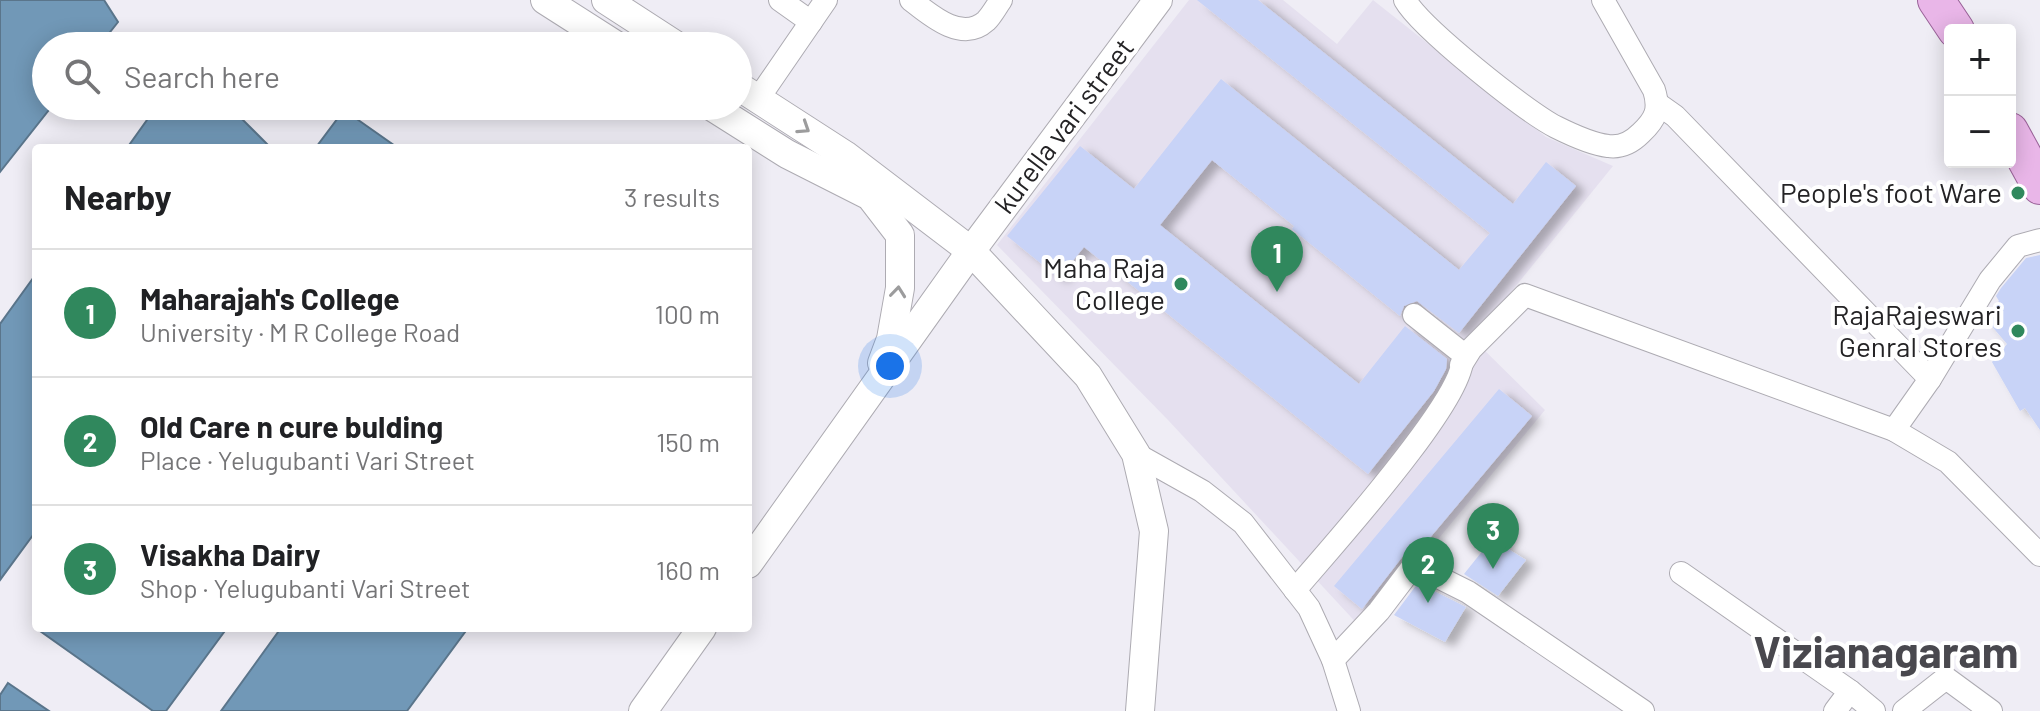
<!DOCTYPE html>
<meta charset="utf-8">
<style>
:root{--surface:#fff;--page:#f2f2f2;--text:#202124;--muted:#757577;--line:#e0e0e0;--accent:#30885d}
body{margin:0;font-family:Barlow,sans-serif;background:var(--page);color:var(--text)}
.controls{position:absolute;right:24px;top:24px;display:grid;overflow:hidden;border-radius:8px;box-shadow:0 4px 20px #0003}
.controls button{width:72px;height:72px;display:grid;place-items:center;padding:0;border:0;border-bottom:2px solid var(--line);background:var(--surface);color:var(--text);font:40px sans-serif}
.you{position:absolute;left:890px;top:366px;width:28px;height:28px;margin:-20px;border:6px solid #fff;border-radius:50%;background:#1a73e8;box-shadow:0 0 0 12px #1a73e833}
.badge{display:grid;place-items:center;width:52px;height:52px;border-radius:50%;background:var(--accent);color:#fff;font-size:26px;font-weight:700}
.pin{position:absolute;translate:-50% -66px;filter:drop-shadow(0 2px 4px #0008)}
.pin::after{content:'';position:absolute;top:42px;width:28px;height:24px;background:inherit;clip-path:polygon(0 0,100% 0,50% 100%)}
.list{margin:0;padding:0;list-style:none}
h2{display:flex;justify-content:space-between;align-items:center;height:104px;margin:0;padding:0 32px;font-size:34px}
h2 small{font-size:26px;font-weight:400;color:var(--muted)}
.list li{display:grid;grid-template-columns:52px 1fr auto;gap:24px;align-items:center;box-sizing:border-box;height:128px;padding:0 32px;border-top:2px solid var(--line)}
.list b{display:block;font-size:30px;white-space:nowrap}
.list p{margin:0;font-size:26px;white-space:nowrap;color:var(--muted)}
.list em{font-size:26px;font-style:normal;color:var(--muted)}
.icon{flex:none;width:44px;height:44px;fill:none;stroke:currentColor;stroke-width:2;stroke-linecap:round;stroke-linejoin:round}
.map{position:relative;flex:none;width:2040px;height:711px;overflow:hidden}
.search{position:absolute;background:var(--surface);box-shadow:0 4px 20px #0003;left:32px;top:32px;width:720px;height:88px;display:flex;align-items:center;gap:20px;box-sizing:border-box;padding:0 28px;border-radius:44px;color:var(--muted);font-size:30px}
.panel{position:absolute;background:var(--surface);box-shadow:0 4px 20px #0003;left:32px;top:144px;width:720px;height:488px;border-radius:8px}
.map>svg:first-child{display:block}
</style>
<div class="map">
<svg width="2040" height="711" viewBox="0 0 2040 711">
<defs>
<filter id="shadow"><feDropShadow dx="9" dy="5" stdDeviation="4" flood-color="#0004"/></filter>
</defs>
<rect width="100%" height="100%" fill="#efedf5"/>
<path fill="#e5e0ef" d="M 1189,0 L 1283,0 L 1337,44 L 1373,0 L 1546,137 L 1613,166 L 1473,339 L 1545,410 L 1363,630 L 1168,420 L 997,245 Z"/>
<g fill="#7198b7" stroke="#5a758b" stroke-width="2">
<path d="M 0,0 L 104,0 L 118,22 L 99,46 L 46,46 L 46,106 L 52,106 L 0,172 Z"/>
<path d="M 157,106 L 221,106 L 243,120 L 271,148 L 127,148 Z"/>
<path d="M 344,110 L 398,148 L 320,148 L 317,146 Z"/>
<path d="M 36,274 L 36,531 L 0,580 L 0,324 Z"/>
<path d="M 42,628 L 227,628 L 166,711 L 153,711 L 40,631 Z"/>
<path d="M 281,628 L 468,628 L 407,711 L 221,711 Z"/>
<path d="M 8,683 L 49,711 L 0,711 L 0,695 Z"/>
</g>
<g fill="#c8d3f7" filter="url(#shadow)">
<path d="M 1197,0 L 1258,0 L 1513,204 L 1546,162 L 1576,186 L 1459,333 L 1417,301 L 1404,306 L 1400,316 L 1292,229 L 1294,226 L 1212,160 L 1160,225 L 1359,384 L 1405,326 L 1447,359 L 1446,369 L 1434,391 L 1368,474 L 1084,247 L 1059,278 L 1007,236 L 1080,146 L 1134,189 L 1221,79 L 1459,270 L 1490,233 Z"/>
<path d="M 2040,255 L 2040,430 L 2025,408 L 2020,411 L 1992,362 L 2007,344 L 1984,317 L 1999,301 L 1996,296 L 2001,288 L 2026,258 Z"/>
<path d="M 1499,389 L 1532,416 L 1418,552 L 1408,552 L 1403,556 L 1362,609 L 1334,586 Z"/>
<path d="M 1492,539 L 1526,560 L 1498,596 L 1464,574 Z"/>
<path d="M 1418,583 L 1466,607 L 1445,642 L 1394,615 Z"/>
</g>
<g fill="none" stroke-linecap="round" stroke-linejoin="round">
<g stroke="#adabb2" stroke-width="24">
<g id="minor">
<path d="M 780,0 L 811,22"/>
<path d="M 911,0 C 930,15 962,43 986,21 C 992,15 996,7 1001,0"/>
<path d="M 1405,0 C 1421,28 1525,111 1556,127 C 1572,135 1591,144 1608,146 C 1621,148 1632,142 1641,133 C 1656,119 1660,109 1654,90 L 1603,0"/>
<path d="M 758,99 L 826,0"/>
<path d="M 1658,104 L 1675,116 L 1930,379 L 1894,430"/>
<path d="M 1461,365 L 1471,349 L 1525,295 L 1894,430 L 1948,462 L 2040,555"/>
<path d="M 1930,379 L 1990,280 L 2018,246 L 2040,240"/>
<path d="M 1136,454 L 1202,491 L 1243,523 L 1309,608 L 1333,660 L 1349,711"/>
<path d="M 1681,573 L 1850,691 L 1835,711"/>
<path d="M 1295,590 C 1325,554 1473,392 1462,353 L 1414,315"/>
<path d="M 1333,660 L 1379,611 L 1414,565 L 1468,592 L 1643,711"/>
<path d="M 1850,691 L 1874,711"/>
<path d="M 1904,711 L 1946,678 L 1991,711"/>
</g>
</g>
<g stroke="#adabb2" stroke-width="30">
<g id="tertiary">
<path d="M 545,0 L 617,46"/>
<path d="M 606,0 L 677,46"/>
<path d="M 738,86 L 845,155 L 971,251 L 1088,376 L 1136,454 L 1154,531 L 1140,711"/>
<path d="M 711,106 L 787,154 L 870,196 L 900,235 L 900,288 L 891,339 L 882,363"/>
<path d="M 748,564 L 971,251 L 1158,0"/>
<path d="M 643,711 L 702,628"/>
</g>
</g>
<g stroke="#9a6399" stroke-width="38">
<g id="primary">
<path d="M 1936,0 L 1956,30"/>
<path d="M 2010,131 L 2040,186"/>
</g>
</g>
<use href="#minor" stroke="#fff" stroke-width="22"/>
<use href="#tertiary" stroke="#fff" stroke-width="28"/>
<use href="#primary" stroke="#e9b6e8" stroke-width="36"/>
</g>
<defs><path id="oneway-chevron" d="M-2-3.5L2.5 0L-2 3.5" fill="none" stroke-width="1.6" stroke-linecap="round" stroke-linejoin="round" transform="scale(2)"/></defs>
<g stroke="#9c9c9d">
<use href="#oneway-chevron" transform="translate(804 128) rotate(33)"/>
<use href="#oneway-chevron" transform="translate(898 292) rotate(-84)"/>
</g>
<g fill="#30885d" stroke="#fff" stroke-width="3">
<circle cx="2018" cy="193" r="8"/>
<circle cx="1181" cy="284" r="8"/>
<circle cx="2018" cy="331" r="8"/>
</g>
<g text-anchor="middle" stroke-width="8" stroke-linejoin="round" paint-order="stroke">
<g font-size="28" fill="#242325" stroke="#fff">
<text transform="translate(1064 126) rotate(-53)" y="10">kurella vari street</text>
</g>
<g font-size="28" fill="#242325" stroke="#fff" text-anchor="end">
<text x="2002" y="203">People's foot Ware</text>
<text x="1165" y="278">Maha Raja<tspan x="1165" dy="32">College</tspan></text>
<text x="2002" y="325">RajaRajeswari<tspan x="2002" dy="32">Genral Stores</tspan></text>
</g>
<g font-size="44" font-weight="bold" fill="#49484e" stroke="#fff">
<text x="1886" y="668">Vizianagaram</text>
</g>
</g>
</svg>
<div class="controls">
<button>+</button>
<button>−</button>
</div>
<div class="you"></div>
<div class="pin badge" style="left:1277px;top:292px">1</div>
<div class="pin badge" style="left:1428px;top:603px">2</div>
<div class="pin badge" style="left:1493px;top:569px">3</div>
<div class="search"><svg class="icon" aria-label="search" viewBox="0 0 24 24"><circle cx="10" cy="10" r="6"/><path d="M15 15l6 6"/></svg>Search here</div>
<section class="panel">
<h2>Nearby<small>3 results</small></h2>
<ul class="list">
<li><span class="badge">1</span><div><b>Maharajah's College</b><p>University · M R College Road</p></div><em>100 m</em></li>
<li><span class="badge">2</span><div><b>Old Care n cure bulding</b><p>Place · Yelugubanti Vari Street</p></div><em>150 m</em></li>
<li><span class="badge">3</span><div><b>Visakha Dairy</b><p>Shop · Yelugubanti Vari Street</p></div><em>160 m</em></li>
</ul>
</section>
</div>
